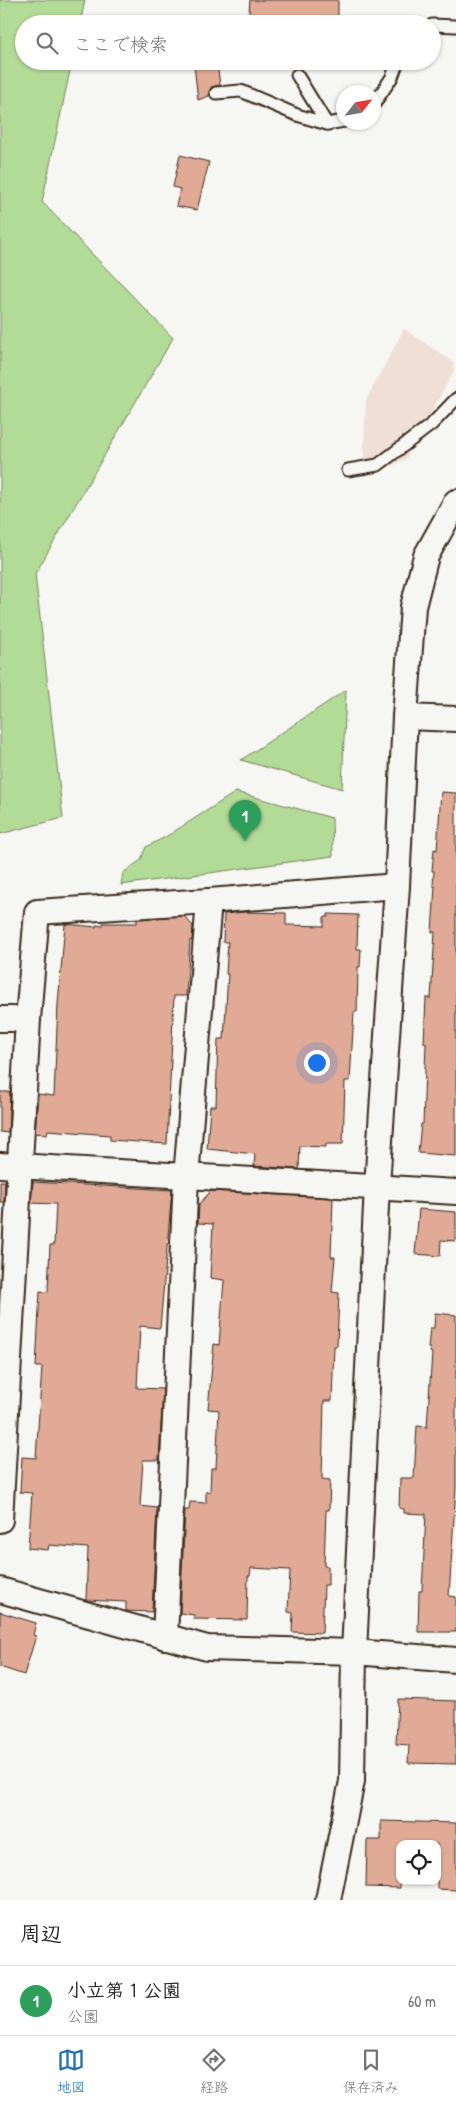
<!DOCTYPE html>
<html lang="ja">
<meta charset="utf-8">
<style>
:root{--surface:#fff;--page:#f6f6f6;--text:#202124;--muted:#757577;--line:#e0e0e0;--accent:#1f6fb2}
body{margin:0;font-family:"Patrick Hand","Klee One",sans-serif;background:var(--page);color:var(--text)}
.controls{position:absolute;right:15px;bottom:15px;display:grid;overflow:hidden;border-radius:10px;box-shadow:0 1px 4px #0004}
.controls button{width:45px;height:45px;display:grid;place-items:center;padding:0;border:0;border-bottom:1px solid var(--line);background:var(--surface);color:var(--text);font:25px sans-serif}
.compass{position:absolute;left:336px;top:85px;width:45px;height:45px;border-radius:50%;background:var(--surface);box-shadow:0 1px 4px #0004;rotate:59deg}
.you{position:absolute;left:316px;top:1062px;width:18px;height:18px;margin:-12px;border:4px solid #fff;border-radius:50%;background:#1a73e8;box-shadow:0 0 0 8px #1a73e833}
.badge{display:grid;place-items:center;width:32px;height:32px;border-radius:50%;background:var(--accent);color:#fff;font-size:16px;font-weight:700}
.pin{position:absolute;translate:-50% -41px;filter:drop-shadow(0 1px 2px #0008)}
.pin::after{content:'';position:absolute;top:26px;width:18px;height:15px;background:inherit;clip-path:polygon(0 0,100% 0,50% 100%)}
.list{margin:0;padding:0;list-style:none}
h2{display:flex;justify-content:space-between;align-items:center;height:65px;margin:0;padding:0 20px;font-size:21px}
h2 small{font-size:16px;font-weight:400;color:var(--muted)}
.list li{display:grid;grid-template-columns:32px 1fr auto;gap:15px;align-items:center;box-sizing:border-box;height:70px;padding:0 20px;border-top:1px solid var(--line)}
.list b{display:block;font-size:19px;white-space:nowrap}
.list p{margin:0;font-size:16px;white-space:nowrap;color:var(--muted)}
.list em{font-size:16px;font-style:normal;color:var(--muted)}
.icon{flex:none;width:28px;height:28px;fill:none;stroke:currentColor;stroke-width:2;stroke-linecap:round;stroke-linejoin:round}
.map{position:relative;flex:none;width:456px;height:1900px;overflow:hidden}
.search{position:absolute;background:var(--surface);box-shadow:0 1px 4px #0004;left:15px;right:15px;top:15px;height:55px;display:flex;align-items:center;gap:12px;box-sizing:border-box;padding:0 18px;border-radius:28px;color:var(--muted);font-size:19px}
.sheet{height:135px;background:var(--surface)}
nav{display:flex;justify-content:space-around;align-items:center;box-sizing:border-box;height:70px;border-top:1px solid var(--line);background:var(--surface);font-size:14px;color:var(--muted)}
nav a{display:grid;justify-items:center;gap:2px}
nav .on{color:var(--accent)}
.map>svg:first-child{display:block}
</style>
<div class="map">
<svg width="456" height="1900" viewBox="0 0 456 1900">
<rect width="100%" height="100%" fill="#f6f6f2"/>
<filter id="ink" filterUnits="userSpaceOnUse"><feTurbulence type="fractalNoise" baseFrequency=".02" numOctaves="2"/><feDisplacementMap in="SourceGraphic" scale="10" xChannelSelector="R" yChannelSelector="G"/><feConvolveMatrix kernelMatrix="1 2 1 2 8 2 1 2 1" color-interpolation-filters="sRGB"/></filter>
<g filter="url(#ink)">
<path fill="#efdfd7" d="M 404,329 L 453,362 L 454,371 L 405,460 L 363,477 L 366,400 Z"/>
<g fill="#b3db98" stroke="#77825b">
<path d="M 0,0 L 85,0 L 80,24 L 24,24 L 24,61 L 72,61 L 42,202 L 173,338 L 35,574 L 63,818 L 0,834 Z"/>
<path d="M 346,690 L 342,789 L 241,760 Z"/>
<path d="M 236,792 L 332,818 L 333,856 L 121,885 L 123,873 L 141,860 L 146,847 L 167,836 Z"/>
</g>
<g fill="#e0aa97" stroke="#3b2a1e">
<path d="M 250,0 L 338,0 L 338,24 L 248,24 Z"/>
<path d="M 217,63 L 220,85 L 211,87 L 209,96 L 198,100 L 194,65 Z"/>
<path d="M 180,155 L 209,162 L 197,210 L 176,206 L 180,189 L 173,187 Z"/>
<path d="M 441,792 L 456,793 L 456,1156 L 418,1153 L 421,1124 L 423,1124 L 426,1043 L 424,1043 L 426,998 L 431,998 L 435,932 L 432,932 L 435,886 L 433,886 L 434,871 L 432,871 L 434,849 L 437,850 Z"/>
<path d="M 245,912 L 286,913 L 286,925 L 324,926 L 324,917 L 328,917 L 328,914 L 358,915 L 357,949 L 361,949 L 360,967 L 358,967 L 357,1012 L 354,1012 L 350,1081 L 345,1081 L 343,1144 L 326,1144 L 326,1147 L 300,1146 L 299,1169 L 254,1166 L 255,1154 L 207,1149 L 210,1106 L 216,1106 L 218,1039 L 224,1039 L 228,974 L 226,974 L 228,942 L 223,942 L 224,914 Z"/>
<path d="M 184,916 L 193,926 L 192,941 L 190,940 L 186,996 L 174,996 L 167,1144 L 110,1140 L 110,1135 L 48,1130 L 47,1134 L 35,1133 L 38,1094 L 54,1096 L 58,1004 L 65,924 L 96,927 L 96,925 L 103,926 L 103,923 L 137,923 L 137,919 Z"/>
<path d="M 0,1092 L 10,1092 L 8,1133 L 0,1132 Z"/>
<path d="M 0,1181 L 5,1181 L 4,1202 L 0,1202 Z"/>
<path d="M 33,1182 L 172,1190 L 160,1328 L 140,1326 L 137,1388 L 163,1389 L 159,1460 L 143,1460 L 140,1506 L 157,1508 L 152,1612 L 126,1611 L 126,1602 L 86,1600 L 88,1548 L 49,1545 L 48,1550 L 28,1548 L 32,1493 L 20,1492 L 22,1457 L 36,1458 L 42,1367 L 36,1367 L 40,1291 L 48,1292 L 50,1245 L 54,1245 L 56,1204 L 31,1203 Z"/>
<path d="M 211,1191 L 333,1198 L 331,1257 L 335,1257 L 332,1292 L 339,1293 L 337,1346 L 334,1346 L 332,1401 L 324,1401 L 322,1479 L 330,1480 L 329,1510 L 326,1510 L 324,1566 L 328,1566 L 328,1585 L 324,1585 L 322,1633 L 292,1632 L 293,1613 L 288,1612 L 290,1570 L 251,1568 L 250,1576 L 248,1576 L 247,1620 L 194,1619 L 194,1615 L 180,1613 L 185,1510 L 189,1510 L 190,1502 L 206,1503 L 206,1491 L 210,1492 L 211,1468 L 216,1468 L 219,1410 L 208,1409 L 214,1344 L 219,1345 L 224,1280 L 210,1278 L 213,1224 L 198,1223 L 199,1204 Z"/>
<path d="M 419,1209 L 456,1212 L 456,1241 L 441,1240 L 440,1256 L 415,1254 Z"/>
<path d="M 435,1313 L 456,1315 L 456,1487 L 449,1596 L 456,1597 L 456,1632 L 418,1632 L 419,1591 L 422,1591 L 426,1514 L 404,1513 L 404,1509 L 399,1508 L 400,1478 L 414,1478 L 417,1426 L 427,1427 L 432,1353 L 430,1352 L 430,1348 L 428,1348 L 430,1328 L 434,1328 Z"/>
<path d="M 0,1612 L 36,1623 L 33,1635 L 36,1636 L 24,1675 L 0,1667 Z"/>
<path d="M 398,1699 L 456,1701 L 456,1764 L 408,1763 L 409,1745 L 396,1744 Z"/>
<path d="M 381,1821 L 456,1823 L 456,1890 L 437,1889 L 437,1844 L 400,1844 L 400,1888 L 366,1887 L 367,1840 L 381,1840 Z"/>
</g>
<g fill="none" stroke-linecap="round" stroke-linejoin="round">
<g stroke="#3b2a1e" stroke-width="15">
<g id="lane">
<path d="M 432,25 L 456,26"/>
<path d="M 297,75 L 327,124"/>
<path d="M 216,93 L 241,91 L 297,115 L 327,124 L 344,121"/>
<path d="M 374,104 L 392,77 L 398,61"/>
<path d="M 348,470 L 378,465 L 432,424 L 456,399"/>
</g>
</g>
<g stroke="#3b2a1e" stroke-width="28">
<g id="street">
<path d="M 405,717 L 456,719"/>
<path d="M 0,1019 L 28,1019"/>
<path d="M 0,1165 L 456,1192"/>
<path d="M 0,1520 L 28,1019 L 37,912 L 209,901 L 397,886"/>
<path d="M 0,1590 L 207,1648 L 354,1652 L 456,1660"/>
<path d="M 165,1637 L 186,1177 L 209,901"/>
<path d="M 328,1900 L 352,1781 L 354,1652 L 377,1186 L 397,886 L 405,717 L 413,607 L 426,556 L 456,502"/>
</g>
</g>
<use href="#lane" stroke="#f6f6f2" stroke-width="11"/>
<use href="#street" stroke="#f6f6f2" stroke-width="24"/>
</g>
</g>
</svg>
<div class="controls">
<button><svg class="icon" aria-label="locate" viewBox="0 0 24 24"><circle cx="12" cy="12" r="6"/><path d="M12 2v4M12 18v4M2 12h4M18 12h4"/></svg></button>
</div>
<svg class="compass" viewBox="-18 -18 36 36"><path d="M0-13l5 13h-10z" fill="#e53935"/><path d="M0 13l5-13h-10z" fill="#757577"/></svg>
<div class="you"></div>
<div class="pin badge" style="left:245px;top:841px;background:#2e9e5b">1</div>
<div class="search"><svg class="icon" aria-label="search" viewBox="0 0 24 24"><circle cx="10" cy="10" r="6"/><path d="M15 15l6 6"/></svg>ここで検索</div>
</div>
<section class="sheet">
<h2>周辺<small></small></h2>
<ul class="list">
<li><span class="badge" style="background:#2e9e5b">1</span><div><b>小立第１公園</b><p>公園</p></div><em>60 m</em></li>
</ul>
</section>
<nav>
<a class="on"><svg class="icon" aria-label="map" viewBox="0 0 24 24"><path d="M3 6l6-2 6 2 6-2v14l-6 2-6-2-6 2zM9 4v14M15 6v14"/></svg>地図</a>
<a><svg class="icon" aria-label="directions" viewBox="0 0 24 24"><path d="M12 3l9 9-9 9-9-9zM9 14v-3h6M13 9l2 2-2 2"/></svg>経路</a>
<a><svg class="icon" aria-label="saved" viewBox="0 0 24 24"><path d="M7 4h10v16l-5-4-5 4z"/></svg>保存済み</a>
</nav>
